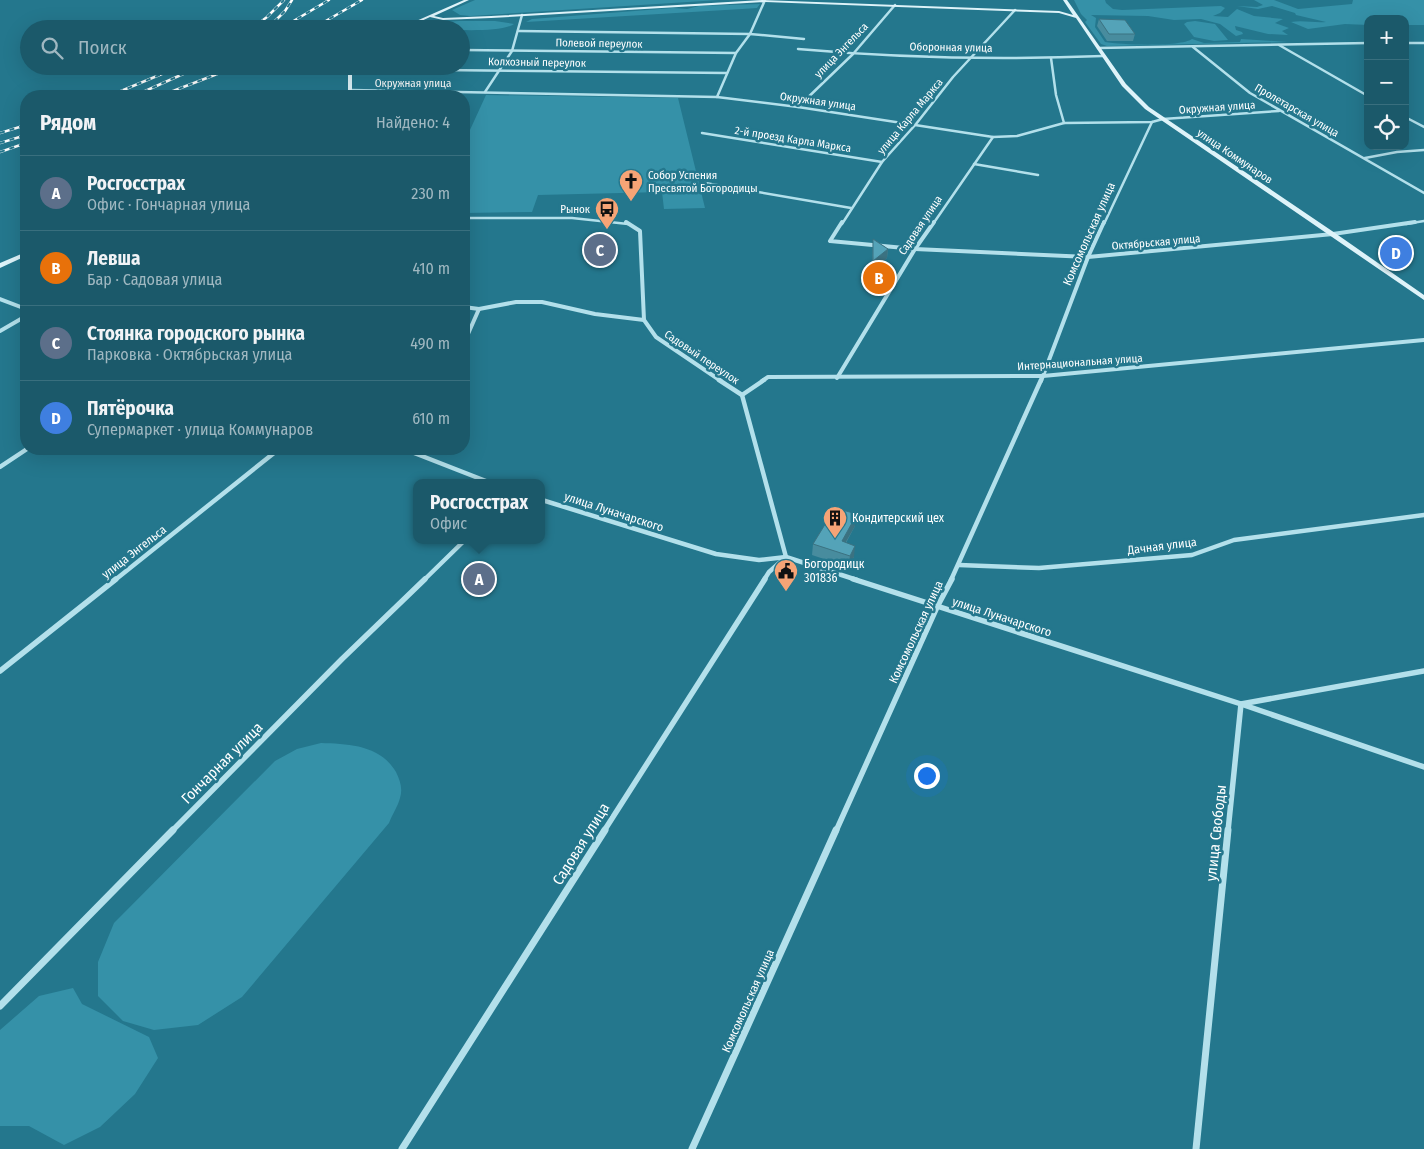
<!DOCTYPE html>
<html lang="ru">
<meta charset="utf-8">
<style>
:root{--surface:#1b596a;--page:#245f70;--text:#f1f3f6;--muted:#a0b8c1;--line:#396f7e;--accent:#8bbbb9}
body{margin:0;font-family:"Fira Sans Condensed",sans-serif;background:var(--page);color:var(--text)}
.controls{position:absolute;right:15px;top:15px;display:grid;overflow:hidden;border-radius:10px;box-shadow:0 5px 20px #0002}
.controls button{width:45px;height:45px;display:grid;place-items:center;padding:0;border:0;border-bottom:1px solid var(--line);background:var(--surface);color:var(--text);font:25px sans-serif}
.you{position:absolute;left:926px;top:775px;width:18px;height:18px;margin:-12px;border:4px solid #fff;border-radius:50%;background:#1a73e8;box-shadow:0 0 0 8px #1a73e833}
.badge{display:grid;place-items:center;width:32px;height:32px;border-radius:50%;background:var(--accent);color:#fff;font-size:16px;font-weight:700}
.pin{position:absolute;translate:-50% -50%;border:2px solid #fff;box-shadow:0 1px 5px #0006}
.popup{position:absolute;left:413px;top:479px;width:132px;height:65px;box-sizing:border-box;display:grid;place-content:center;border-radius:10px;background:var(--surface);filter:drop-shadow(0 1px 4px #0005);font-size:16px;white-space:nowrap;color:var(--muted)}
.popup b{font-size:19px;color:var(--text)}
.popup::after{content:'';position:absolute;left:50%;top:100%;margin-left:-10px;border:10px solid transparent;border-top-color:var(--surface)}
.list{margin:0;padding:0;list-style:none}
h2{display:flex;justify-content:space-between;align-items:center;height:65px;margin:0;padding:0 20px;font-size:21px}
h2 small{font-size:16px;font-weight:400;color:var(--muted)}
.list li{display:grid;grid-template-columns:32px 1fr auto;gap:15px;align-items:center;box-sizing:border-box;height:75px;padding:0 20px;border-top:1px solid var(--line)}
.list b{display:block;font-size:19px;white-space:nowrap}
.list p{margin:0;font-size:16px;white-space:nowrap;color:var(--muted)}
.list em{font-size:16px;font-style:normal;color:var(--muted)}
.icon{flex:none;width:28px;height:28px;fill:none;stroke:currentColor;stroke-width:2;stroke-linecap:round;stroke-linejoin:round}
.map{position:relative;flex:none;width:1424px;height:1149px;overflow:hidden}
.search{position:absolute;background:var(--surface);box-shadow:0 5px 20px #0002;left:20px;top:20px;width:450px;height:55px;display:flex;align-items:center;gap:12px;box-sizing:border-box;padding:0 18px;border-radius:28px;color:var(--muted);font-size:19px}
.panel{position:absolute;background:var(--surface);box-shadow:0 5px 20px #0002;left:20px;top:90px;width:450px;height:365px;border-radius:20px}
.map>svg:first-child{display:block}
</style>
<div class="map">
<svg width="1424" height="1149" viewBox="0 0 1424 1149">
<rect width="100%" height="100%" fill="#24778d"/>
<g fill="#3591a8">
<path d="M 475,0 L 719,0 L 470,16 L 460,15 L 452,10 Z"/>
<path d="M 1074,0 L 1105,0 L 1106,3 L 1113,9 L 1122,10 L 1221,6 L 1225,8 L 1220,13 L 1213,16 L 1228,17 L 1237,9 L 1254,16 L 1283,19 L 1275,23 L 1289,28 L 1282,31 L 1288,35 L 1268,34 L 1235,26 L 1236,30 L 1242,32 L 1243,34 L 1236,36 L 1220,24 L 1201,19 L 1174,20 L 1148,16 L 1091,15 L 1096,18 L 1095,27 L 1105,42 C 1122,45 1181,47 1192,39 L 1204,43 L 1240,42 L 1241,39 L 1288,42 L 1107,46 L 1101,44 L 1085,22 L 1087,20 L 1081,14 Z"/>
<path d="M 1254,0 L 1274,0 L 1298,9 L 1352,4 L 1353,0 L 1424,0 L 1424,25 L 1405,25 L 1405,19 L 1368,19 L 1368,25 L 1345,24 L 1308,29 L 1291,22 C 1303,20 1314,23 1326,22 L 1296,15 L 1295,13 L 1272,6 L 1258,9 L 1237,6 L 1257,7 L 1263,5 Z"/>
<path d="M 760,4 L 757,8 L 742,9 L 526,22 L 532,19 L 673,8 L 687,9 L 699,6 Z"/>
<path d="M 459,21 L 495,21 L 514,24 C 499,34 440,29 420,28 L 421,24 L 426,23 Z"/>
<path d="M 1195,21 L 1215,24 L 1228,40 L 1214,41 L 1194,37 L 1184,24 L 1187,22 Z"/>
<path d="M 486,95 L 678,98 L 705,208 L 664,209 L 662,192 L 538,195 L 532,212 L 464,213 L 464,143 Z"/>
<path d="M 321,743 C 349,744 380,745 396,772 C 400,780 403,789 400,798 C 398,806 392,815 389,823 L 242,997 L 198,1025 L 154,1030 L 123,1021 L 98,996 L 98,962 L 114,923 L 275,761 L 297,749 Z"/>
<path d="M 73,988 L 82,1004 L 149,1037 L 158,1058 L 135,1094 L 100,1127 L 64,1145 L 29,1126 L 0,1126 L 0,1030 L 39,996 Z"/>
</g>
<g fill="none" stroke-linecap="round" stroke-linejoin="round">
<g stroke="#b3e0eb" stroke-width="2.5">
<path d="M 519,31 L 750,34 L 804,39"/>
<path d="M 1405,43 L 1424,43"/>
<path d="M 1279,45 L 1368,96"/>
<path d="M 1193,47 L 1250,93 L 1424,193"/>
<path d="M 1098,48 L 1368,43"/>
<path d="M 798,49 C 899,58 1002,60 1103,56"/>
<path d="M 461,50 L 736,53"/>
<path d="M 1051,58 L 1056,95 L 1064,123"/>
<path d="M 347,69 L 727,73"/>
<path d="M 351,90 L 717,97 L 798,107 L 993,137 L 1017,136 L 1064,123 L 1152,122 L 1163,119 L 1279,111"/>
<path d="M 485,92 L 512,51 L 522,15"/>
<path d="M 717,97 L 736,53 L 750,34 L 765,0"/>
<path d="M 798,107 L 853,54 L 895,5"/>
<path d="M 1405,117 L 1424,127"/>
<path d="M 702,133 L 882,162"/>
<path d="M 1365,158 L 1397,152 L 1424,150"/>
<path d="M 974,164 L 1038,175"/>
<path d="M 705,183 L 851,208"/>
<path d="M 464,218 L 572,218 L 628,224"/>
<path d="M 842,224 L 882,162 L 916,124 L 953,77 L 1015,10"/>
<path d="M 933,224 L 993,137"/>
<path d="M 1104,224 L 1152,122"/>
<path d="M 1406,224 L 1424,221"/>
</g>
<g stroke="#b3e0eb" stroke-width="4">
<path d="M 626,222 L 640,231 L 644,320"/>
<path d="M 842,222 L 830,241 L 915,249 L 1088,257 L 1333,234 L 1415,222"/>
<path d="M 0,299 L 26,309"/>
<path d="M 464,307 L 479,309 L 516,302 L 542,302 L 595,314 L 644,320 L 656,337 L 721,381"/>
<path d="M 0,331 L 26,316"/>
<path d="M 464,343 L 479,309"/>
<path d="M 837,378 L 915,249 L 934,222"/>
<path d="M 762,381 L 768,377 L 1043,376 L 1424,340"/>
<path d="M 1041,381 L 1088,257 L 1104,222"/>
</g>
<g stroke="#b3e0eb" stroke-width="4.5">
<path d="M 719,380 L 742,395 L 786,557"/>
<path d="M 742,395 L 764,380"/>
<path d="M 404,449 L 491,483"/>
<path d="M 0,467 L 27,449"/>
<path d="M 542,500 L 716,554 L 759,560 L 786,557 L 857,580"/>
<path d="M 959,565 L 1039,568 L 1192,555 L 1234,540 L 1424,515"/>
<path d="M 115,580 L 279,449"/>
<path d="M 424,580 L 465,540"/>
<path d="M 764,580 L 769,572 L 785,558"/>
<path d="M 951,580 L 1041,380"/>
</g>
<g stroke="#b3e0eb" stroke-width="5.5">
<path d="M 853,579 L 1241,704 L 1424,767"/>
<path d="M 0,671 L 116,579"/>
<path d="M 172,831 L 342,659 L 425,579"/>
<path d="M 604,831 L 765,579"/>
<path d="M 836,831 L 937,607 L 952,579"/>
<path d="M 1228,831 L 1241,704 L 1424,671"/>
</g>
<g stroke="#b3e0eb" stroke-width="7">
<path d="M 0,1006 L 173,830"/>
<path d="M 402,1149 L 605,830"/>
<path d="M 692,1149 L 836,830"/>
<path d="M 1196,1149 L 1228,830"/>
</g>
<g fill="#def3f9" fill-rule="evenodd">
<path d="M 464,0 L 469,0 L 434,16 L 443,18 L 491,16 L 762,0 L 1059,11 L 1073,15 L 1063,0 L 1067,0 L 1126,84 L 1149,107 L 1335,233 L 1424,295 L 1424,300 L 1145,109 L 1122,86 L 1076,18 L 1059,13 L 765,2 L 491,18 L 443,20 L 430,17 L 404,29 L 398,29 Z"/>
<path d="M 344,66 L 348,66 L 352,75 L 352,96 L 348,96 L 348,75 Z"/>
<path d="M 26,252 L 26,256 L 0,268 L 0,263 Z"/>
</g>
<g stroke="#fff" stroke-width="2.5">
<g id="rail">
<path d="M 251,29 L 267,17 L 284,0"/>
<path d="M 267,29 L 285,11 L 292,0"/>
<path d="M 280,29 L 329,0"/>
<path d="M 312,29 L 362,0"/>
<path d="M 109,96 L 181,66"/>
<path d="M 134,96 L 201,66"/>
<path d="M 160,96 L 238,66"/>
<path d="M 0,133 L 26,125"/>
<path d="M 0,143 L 26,135"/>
<path d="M 0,152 L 26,143"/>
</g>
</g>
<use href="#rail" stroke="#24778d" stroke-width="2" stroke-dasharray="5" stroke-linecap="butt"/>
</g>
<g fill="#488c9e">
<path d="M 1099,19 L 1135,34 L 1133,41 L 1107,41 L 1097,26 Z"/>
<path d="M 873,239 L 888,249 L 887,258 L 872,271 Z"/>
<path d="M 855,526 L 846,543 L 854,557 L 848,567 L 812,555 L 813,544 Z"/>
</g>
<g fill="#3b7281">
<path d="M 888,249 L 887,258 L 872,271 L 873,261 Z"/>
<path d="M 857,514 L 855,526 L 840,552 L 842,541 Z"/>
<path d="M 855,546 L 854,557 L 848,567 L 850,556 Z"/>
</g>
<g fill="#54a3b8" stroke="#3b7281">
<path d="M 1099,19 L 1125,20 L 1135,34 L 1109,34 Z"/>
<path d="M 873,239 L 888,249 L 873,261 Z"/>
<path d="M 835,508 L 857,514 L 842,541 L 855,546 L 850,556 L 813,544 Z"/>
</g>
<defs>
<g id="church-pin" transform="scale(1.25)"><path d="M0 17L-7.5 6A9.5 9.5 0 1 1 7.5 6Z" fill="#f6a476" stroke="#24778d"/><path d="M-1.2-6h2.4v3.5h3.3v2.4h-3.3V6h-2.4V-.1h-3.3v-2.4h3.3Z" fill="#111"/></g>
<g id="bus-pin" transform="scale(1.25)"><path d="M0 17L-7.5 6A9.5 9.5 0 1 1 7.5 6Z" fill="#f6a476" stroke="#24778d"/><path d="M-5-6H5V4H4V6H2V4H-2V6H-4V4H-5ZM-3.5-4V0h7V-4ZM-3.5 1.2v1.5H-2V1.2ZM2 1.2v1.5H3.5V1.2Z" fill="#111"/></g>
<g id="building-pin" transform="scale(1.25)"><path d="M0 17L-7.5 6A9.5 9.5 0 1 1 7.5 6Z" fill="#f6a476" stroke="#24778d"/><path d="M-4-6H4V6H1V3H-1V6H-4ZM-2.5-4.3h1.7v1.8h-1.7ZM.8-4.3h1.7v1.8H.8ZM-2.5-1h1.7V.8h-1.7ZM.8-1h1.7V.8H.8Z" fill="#111"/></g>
<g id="civic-pin" transform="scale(1.25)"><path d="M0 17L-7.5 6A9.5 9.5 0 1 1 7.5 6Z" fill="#f6a476" stroke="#24778d"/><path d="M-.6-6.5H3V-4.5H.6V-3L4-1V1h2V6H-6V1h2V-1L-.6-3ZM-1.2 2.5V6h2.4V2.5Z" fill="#111"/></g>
</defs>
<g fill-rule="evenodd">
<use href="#church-pin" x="631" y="181"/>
<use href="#bus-pin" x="607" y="209"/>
<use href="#building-pin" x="835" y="518"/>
<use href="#civic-pin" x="786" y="571"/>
</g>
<g text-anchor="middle" stroke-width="5" stroke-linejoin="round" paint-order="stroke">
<g font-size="11" fill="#fff" stroke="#24778d">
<text transform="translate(599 43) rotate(1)" y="4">Полевой переулок</text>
<text transform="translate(951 47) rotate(1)" y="4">Оборонная улица</text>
<text transform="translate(841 50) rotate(-46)" y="4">улица Энгельса</text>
<text transform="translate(537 62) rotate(1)" y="4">Колхозный переулок</text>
<text x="413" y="87">Окружная улица</text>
<text transform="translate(818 101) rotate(8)" y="4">Окружная улица</text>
<text transform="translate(1217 107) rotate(-4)" y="4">Окружная улица</text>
<text transform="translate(1297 110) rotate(30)" y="4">Пролетарская улица</text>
<text transform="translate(910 116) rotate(-50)" y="4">улица Карла Маркса</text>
<text transform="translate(793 139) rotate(9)" y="4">2-й проезд Карла Маркса</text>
<text transform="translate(1235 156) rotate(34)" y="4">улица Коммунаров</text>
<text transform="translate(920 225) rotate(-56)" y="4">Садовая улица</text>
<text transform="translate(1156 242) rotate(-5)" y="4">Октябрьская улица</text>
<text transform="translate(702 357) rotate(34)" y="4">Садовый переулок</text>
<text transform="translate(1080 362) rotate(-4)" y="4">Интернациональная улица</text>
</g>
<g font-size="11" fill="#fff" stroke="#24778d" text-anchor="start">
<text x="648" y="179">Собор Успения<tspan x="648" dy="13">Пресвятой Богородицы</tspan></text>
<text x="590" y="213" text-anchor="end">Рынок</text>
</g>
<g font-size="12" fill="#fff" stroke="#24778d">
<text transform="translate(1089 234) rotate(-66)" y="4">Комсомольская улица</text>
<text transform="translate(614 512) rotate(18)" y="4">улица Луначарского</text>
<text transform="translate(1162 546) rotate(-7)" y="4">Дачная улица</text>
<text transform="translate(134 552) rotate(-38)" y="4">улица Энгельса</text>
<text transform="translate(1002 617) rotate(18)" y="4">улица Луначарского</text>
<text transform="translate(916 632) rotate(-65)" y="4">Комсомольская улица</text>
<text transform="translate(748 1001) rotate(-66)" y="4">Комсомольская улица</text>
</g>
<g font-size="12" fill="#fff" stroke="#24778d" text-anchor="start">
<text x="852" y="522">Кондитерский цех</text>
<text x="804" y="568">Богородицк<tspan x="804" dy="14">301836</tspan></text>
</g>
<g font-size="15" fill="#fff" stroke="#24778d">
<text transform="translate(222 763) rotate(-45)" y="5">Гончарная улица</text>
<text transform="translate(1216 833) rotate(-84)" y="5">улица Свободы</text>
<text transform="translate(581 844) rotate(-58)" y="5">Садовая улица</text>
</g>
</g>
</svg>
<div class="controls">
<button>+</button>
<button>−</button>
<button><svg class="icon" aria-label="locate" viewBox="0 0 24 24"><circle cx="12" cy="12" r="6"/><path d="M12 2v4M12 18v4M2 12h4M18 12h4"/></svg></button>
</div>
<div class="you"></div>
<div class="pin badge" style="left:479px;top:579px;background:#5c6f8a">A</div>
<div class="popup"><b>Росгосстрах</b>Офис</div>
<div class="pin badge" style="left:879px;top:278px;background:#e8710a">B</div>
<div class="pin badge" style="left:600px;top:250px;background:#5c6f8a">C</div>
<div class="pin badge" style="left:1396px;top:253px;background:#3f7fe0">D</div>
<div class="search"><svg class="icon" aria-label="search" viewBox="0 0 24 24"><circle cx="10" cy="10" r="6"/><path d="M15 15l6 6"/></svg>Поиск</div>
<section class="panel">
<h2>Рядом<small>Найдено: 4</small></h2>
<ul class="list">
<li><span class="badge" style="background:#5c6f8a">A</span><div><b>Росгосстрах</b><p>Офис · Гончарная улица</p></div><em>230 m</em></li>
<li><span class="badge" style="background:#e8710a">B</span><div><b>Левша</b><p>Бар · Садовая улица</p></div><em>410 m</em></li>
<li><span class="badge" style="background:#5c6f8a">C</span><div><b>Cтоянка городского рынка</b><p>Парковка · Октябрьская улица</p></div><em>490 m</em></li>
<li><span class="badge" style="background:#3f7fe0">D</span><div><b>Пятёрочка</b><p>Супермаркет · улица Коммунаров</p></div><em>610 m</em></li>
</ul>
</section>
</div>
